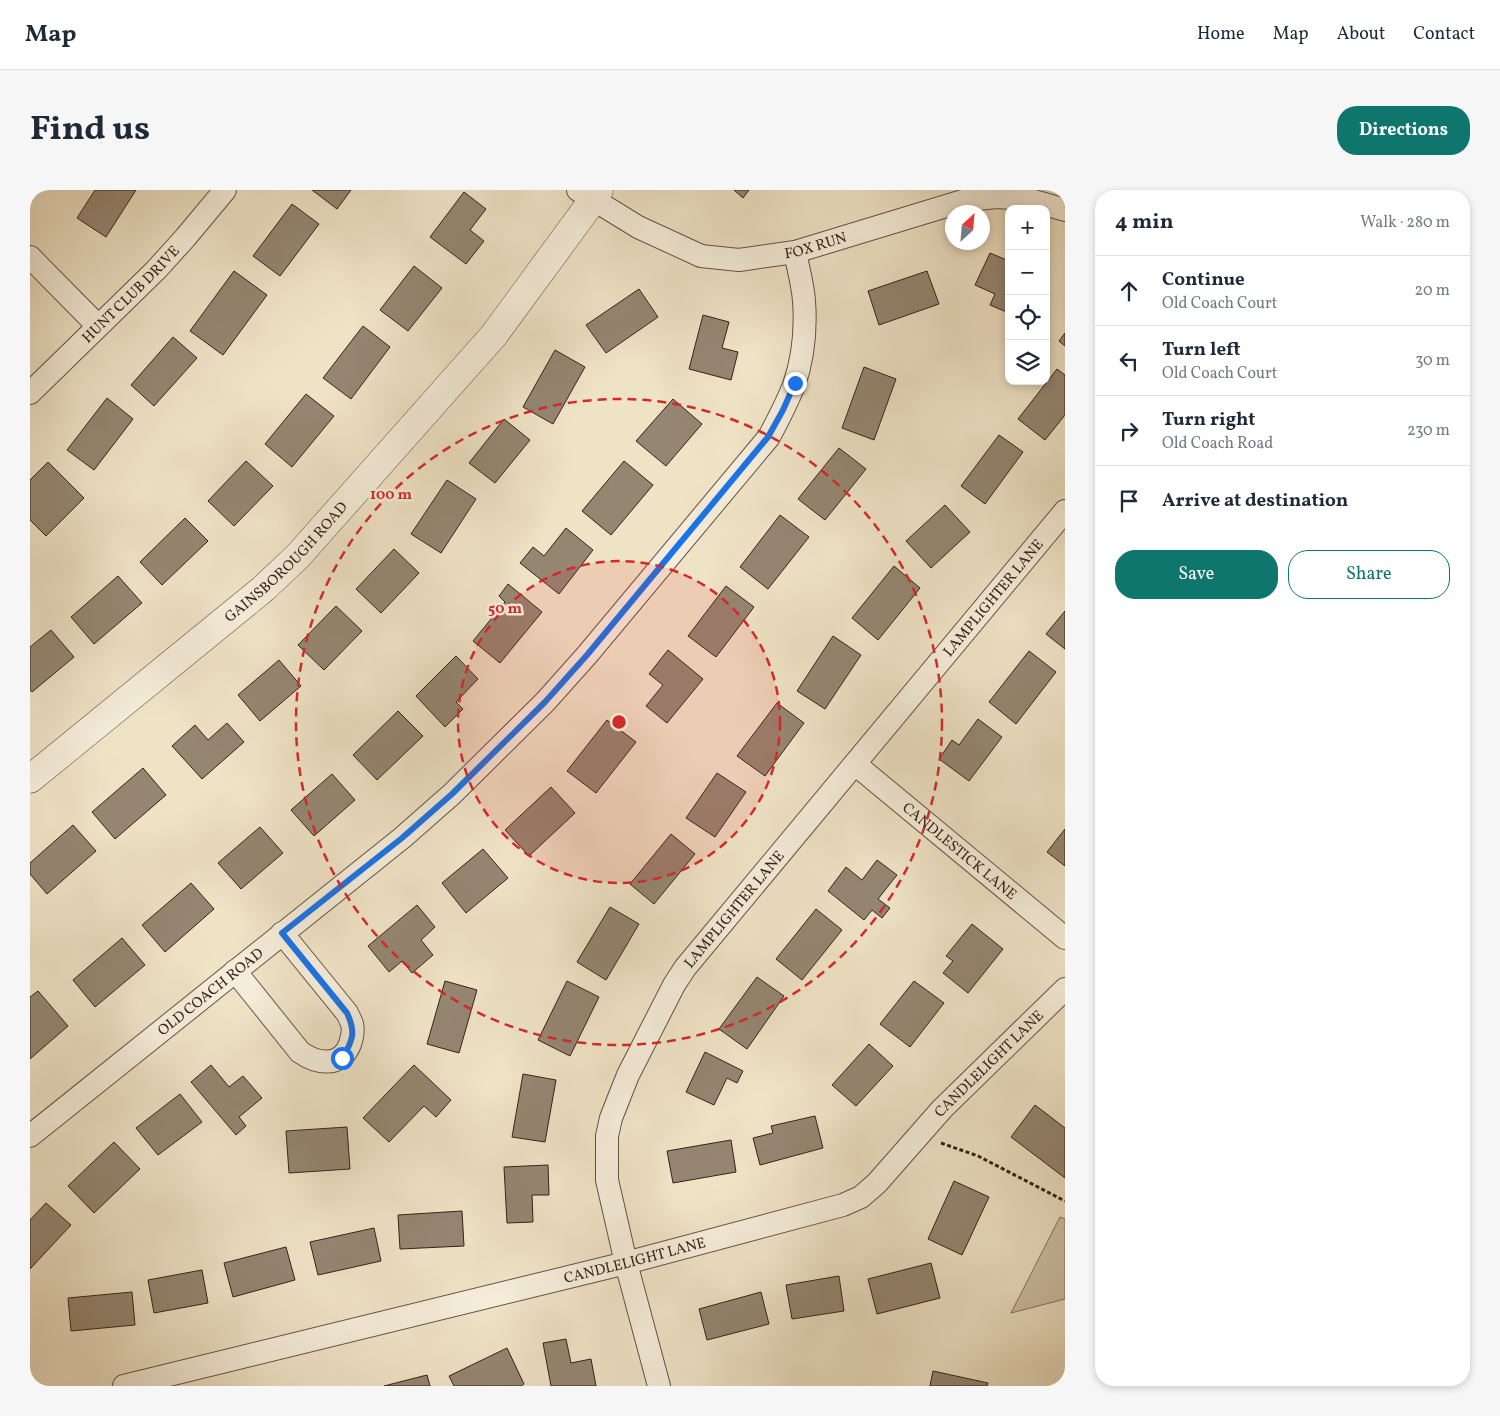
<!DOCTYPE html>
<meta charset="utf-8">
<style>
:root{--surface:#fff;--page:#f6f6f7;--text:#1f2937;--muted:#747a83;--line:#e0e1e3;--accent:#0f766e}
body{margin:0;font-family:Vollkorn,serif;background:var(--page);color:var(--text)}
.controls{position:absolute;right:15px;top:15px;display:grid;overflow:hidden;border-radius:10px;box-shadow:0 2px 8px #0003}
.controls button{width:45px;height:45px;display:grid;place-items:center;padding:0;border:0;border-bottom:1px solid var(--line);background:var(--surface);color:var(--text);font:25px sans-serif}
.compass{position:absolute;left:915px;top:15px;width:45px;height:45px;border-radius:50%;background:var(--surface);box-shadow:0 2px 8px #0003;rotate:26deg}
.stop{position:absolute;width:15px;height:15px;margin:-11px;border:4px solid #1a73e8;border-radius:50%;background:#fff}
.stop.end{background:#1a73e8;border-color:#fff;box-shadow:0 1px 5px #0008}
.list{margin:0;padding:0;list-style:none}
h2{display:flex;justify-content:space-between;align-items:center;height:65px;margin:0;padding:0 20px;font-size:21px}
h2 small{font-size:16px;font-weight:400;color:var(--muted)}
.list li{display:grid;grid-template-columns:32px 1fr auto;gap:15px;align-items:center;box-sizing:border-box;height:70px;padding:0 20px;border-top:1px solid var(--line)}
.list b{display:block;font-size:19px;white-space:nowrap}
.list p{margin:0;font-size:16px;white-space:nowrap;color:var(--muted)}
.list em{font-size:16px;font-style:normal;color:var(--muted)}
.actions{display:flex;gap:10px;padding:15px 20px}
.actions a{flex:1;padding:11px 0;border:1px solid var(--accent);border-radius:20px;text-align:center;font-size:18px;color:var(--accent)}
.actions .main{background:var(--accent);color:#fff}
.icon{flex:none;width:28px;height:28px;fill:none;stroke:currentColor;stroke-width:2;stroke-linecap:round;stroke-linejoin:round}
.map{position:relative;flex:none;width:1035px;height:1196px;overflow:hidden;border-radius:20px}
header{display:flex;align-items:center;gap:30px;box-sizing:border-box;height:70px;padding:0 25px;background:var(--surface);border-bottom:1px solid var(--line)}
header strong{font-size:24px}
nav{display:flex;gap:28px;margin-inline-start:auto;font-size:18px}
.intro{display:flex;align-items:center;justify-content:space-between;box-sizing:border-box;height:120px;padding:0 30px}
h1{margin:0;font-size:35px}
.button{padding:12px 22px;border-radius:20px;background:var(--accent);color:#fff;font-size:18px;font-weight:700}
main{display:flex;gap:30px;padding:0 30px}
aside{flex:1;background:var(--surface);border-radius:20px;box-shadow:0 2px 8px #0003}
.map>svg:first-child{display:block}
</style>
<header>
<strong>Map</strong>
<nav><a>Home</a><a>Map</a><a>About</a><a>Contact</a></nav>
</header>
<div class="intro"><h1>Find us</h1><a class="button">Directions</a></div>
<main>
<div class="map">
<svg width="1035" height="1196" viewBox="0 0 1035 1196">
<rect width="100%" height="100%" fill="#efe3c6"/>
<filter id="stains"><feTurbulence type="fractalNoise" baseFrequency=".004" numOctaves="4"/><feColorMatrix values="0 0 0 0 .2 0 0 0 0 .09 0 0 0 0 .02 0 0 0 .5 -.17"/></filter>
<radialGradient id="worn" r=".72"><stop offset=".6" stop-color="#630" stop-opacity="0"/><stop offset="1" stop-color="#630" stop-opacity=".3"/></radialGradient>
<path fill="#cfc2a8" stroke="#827260" d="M 1030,1027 L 1035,1029 L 1035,1109 L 981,1123 Z"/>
<g fill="#958672" stroke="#342218">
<path d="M 65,0 L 106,0 L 76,47 L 47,28 Z"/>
<path d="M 282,0 L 321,0 L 307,19 Z"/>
<path d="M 704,0 L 719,0 L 713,8 Z"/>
<path d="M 434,2 L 456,19 L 440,40 L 454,51 L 436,74 L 400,47 Z"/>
<path d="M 262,14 L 289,34 L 250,86 L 223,66 Z"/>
<path d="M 960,63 L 979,71 L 979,123 L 960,115 L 965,104 L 945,95 Z"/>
<path d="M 384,76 L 412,98 L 378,141 L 350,120 Z"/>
<path d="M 204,81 L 237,105 L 193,165 L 160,141 Z"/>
<path d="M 897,81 L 909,114 L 849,135 L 838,101 Z"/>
<path d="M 609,99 L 628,127 L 576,163 L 556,135 Z"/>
<path d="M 673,125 L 699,132 L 692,158 L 708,162 L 701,190 L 659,179 Z"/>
<path d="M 333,136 L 360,157 L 321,209 L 293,188 Z"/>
<path d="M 1035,143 L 1035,156 L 1029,151 Z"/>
<path d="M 143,147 L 167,168 L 124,216 L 101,195 Z"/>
<path d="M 525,160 L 555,177 L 523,234 L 493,217 Z"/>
<path d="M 834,177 L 866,189 L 844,250 L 812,238 Z"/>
<path d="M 1027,179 L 1035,185 L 1035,225 L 1015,250 L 988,229 Z"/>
<path d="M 276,204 L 304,226 L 262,277 L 235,254 Z"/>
<path d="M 77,208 L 103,229 L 64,280 L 37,260 Z"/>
<path d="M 643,209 L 672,234 L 636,276 L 606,251 Z"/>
<path d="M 474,229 L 500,250 L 465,293 L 439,273 Z"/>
<path d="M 969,245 L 993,262 L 955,314 L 931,296 Z"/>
<path d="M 809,258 L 836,279 L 795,330 L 768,309 Z"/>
<path d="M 216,271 L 243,296 L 204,336 L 178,311 Z"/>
<path d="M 594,271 L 623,295 L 581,345 L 552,321 Z"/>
<path d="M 18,272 L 54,308 L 16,346 L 0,330 L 0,290 Z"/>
<path d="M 417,290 L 446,309 L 411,363 L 381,344 Z"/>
<path d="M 915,315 L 940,342 L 901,378 L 876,351 Z"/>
<path d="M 750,325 L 779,347 L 738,399 L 710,377 Z"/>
<path d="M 155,328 L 178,351 L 132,395 L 110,372 Z"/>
<path d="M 536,338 L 563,360 L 529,404 L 490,373 L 503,357 L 514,366 Z"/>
<path d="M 364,359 L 389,383 L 351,423 L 326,399 Z"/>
<path d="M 864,376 L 890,398 L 848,450 L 822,428 Z"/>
<path d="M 88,386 L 112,413 L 64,454 L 41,427 Z"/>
<path d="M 478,394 L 512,422 L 470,473 L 443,451 L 475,412 L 469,406 Z"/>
<path d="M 696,396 L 724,417 L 686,467 L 658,446 Z"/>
<path d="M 306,416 L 332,441 L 294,480 L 268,455 Z"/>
<path d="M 1035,421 L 1035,459 L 1016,444 Z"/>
<path d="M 21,440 L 44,467 L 2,502 L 0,500 L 0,457 Z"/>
<path d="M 803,446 L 831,465 L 795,519 L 767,501 Z"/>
<path d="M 638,460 L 673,489 L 637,533 L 616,516 L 633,495 L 619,484 Z"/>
<path d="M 999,461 L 1026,482 L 986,534 L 959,512 Z"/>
<path d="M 426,466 L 448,489 L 426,512 L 433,519 L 415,537 L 386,506 Z"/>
<path d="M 249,470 L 271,496 L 230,531 L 208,505 Z"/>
<path d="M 747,513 L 774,533 L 735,586 L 707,566 Z"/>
<path d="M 368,521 L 393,546 L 347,590 L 323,565 Z"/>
<path d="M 948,529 L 972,547 L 939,591 L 909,569 L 922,550 L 929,555 Z"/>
<path d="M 577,530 L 606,552 L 566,603 L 537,581 Z"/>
<path d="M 197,533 L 214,552 L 172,589 L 142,556 L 165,535 L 178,550 Z"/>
<path d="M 113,578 L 136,605 L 85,649 L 62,622 Z"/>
<path d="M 687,583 L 716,602 L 685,647 L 656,628 Z"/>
<path d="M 302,584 L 325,610 L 284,646 L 261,620 Z"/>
<path d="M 521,597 L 545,623 L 499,666 L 475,640 Z"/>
<path d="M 43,635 L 66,661 L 17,704 L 0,684 L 0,673 Z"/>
<path d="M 230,637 L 253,663 L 211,699 L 188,673 Z"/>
<path d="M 1035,639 L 1035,676 L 1017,662 Z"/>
<path d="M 641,644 L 665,664 L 624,714 L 600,694 Z"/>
<path d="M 453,659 L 478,688 L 436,723 L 412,693 Z"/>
<path d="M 847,670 L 867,685 L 848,709 L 860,718 L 852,728 L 842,720 L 834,730 L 798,701 L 816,677 L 832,690 Z"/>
<path d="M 161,693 L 184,719 L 135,762 L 112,735 Z"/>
<path d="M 387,715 L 405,737 L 391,750 L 403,765 L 382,783 L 372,771 L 359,782 L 338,756 Z"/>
<path d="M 580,717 L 609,734 L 576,790 L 547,772 Z"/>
<path d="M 786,719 L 812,740 L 772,790 L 746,769 Z"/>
<path d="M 942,734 L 973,759 L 938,803 L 913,783 L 923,771 L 916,766 Z"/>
<path d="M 92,748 L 115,775 L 65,817 L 43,790 Z"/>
<path d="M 727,787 L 754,806 L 717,859 L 689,839 Z"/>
<path d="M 415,791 L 447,800 L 429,863 L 397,854 Z"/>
<path d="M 537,791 L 569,807 L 540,866 L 508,850 Z"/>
<path d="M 884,791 L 914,813 L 880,857 L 850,834 Z"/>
<path d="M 8,801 L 38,836 L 0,869 L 0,807 Z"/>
<path d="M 839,854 L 863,876 L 826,916 L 802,895 Z"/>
<path d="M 675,862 L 713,881 L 707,893 L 697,888 L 684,915 L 656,902 Z"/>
<path d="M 181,875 L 199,897 L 213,886 L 232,908 L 209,927 L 216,936 L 206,945 L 161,892 Z"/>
<path d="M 384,875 L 421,910 L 406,927 L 394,916 L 359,952 L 333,928 Z"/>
<path d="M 493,884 L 526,890 L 515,952 L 482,947 Z"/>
<path d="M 150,904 L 172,932 L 128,965 L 106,938 Z"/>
<path d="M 1005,915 L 1035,938 L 1035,988 L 981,947 Z"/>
<path d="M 785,926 L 793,958 L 730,975 L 723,948 L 743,943 L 741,936 Z"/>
<path d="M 317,937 L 320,979 L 259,983 L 256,941 Z"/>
<path d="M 701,950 L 706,982 L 643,993 L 637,961 Z"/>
<path d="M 84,952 L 110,979 L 64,1023 L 38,996 Z"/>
<path d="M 518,975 L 519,1005 L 502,1005 L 503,1032 L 477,1033 L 474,977 Z"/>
<path d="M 924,991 L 959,1007 L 932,1065 L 898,1049 Z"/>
<path d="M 16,1013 L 41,1035 L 0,1079 L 0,1030 Z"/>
<path d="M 432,1021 L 434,1056 L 370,1059 L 368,1025 Z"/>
<path d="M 344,1038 L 351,1071 L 288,1085 L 280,1052 Z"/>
<path d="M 256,1057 L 265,1090 L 203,1107 L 194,1073 Z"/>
<path d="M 901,1073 L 910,1108 L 847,1124 L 838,1089 Z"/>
<path d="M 172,1080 L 178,1113 L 124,1123 L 118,1090 Z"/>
<path d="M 809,1086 L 814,1121 L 762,1129 L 756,1095 Z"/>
<path d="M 102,1102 L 105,1135 L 41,1141 L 38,1108 Z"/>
<path d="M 731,1102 L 739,1134 L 677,1150 L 669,1119 Z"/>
<path d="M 536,1149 L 541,1173 L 561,1169 L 566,1196 L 521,1196 L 513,1153 Z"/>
<path d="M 477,1158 L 494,1194 L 491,1196 L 424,1196 L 419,1186 Z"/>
<path d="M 903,1181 L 958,1193 L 957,1196 L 900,1196 Z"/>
<path d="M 397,1185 L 400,1196 L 354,1196 Z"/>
</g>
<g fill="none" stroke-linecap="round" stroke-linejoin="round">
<g stroke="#635244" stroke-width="24">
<g id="minor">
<path id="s1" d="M 548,0 L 608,37 L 671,66 L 709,70 L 765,62 L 936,10 L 967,7 L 997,9 L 1035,20"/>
<path d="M 0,67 L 68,136"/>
<path id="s2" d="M 0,203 L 126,80 L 155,48 L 195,0"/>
<path id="s3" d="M 825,574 L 1035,748"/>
<path d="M 205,781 L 270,862 C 287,874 311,878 320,854 C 322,848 324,841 322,834 C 321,831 319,827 317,823 L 252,743"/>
<path id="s4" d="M 0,946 L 372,648 L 422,604 L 515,512 L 557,465 L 739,247 C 748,230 757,213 764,195 C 773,169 776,138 774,111 C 773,95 768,78 765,62"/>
<path id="s5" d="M 94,1196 L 596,1073 L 813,1015 L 831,1007 L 847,993 L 912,919 L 1035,799"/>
<path id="s6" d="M 629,1196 L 596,1073 L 577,990 L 577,946 L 581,928 L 598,885 L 644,795 L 655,778 L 1035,321"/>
</g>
</g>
<g stroke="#635244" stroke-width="29">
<g id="tertiary">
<path id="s7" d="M 0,589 L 233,399 L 268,366 L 464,145 L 563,10 L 569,0"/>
</g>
</g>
<path stroke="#342218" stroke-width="3" stroke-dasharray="4 2.5" stroke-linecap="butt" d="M 911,953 L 948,966 L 1035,1011"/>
<use href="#minor" stroke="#f5edda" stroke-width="22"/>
<use href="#tertiary" stroke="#f5edda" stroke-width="28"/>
</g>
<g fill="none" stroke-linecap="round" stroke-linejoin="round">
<path stroke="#1a73e8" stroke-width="6" d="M 312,868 C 323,851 326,842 317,823 L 252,743 L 372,648 L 422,604 L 515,512 L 557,465 L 738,247 L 753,220 L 765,193"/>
</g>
<circle cx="589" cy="532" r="161" fill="#d62828" fill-opacity=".12"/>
<g fill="none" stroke="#d62828" stroke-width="2.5" stroke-dasharray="9 6">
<circle cx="589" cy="532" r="161"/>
<circle cx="589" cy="532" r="323"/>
</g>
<g text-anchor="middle" stroke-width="5" stroke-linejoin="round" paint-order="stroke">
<g font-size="15" fill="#342218" stroke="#f5edda">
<text dy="5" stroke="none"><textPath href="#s1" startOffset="256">FOX RUN</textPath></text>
<text dy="5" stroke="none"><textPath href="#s2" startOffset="141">HUNT CLUB DRIVE</textPath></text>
<text dy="5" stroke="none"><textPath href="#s7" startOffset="336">GAINSBOROUGH ROAD</textPath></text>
<text dy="5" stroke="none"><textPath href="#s6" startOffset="924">LAMPLIGHTER LANE</textPath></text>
<text dy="5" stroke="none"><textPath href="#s3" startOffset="136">CANDLESTICK LANE</textPath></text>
<text dy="5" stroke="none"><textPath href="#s6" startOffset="519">LAMPLIGHTER LANE</textPath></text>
<text dy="5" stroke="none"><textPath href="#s4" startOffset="231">OLD COACH ROAD</textPath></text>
<text dy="5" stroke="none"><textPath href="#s5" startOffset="946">CANDLELIGHT LANE</textPath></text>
<text dy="5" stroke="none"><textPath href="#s5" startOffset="526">CANDLELIGHT LANE</textPath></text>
</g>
</g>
<circle cx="589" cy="532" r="8" fill="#d62828" stroke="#f5edda" stroke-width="2.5"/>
<g font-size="15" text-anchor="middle" font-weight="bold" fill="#d62828" stroke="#f5edda" stroke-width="5" stroke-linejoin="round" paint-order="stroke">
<text x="361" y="309">100 m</text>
<text x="475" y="423">50 m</text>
</g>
<rect width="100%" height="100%" filter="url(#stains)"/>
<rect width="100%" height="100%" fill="url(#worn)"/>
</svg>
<div class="controls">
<button>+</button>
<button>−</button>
<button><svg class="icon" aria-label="locate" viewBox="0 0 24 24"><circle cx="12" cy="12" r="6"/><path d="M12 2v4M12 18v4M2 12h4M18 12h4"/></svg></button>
<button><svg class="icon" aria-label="layers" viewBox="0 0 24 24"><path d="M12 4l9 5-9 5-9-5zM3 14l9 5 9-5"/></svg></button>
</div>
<svg class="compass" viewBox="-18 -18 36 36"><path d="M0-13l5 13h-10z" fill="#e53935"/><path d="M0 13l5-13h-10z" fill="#747a83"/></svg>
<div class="stop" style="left:312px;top:868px"></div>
<div class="stop end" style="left:765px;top:193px"></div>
</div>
<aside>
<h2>4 min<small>Walk · 280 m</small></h2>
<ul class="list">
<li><svg class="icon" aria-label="ahead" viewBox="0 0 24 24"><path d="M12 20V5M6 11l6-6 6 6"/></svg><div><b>Continue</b><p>Old Coach Court</p></div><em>20 m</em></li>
<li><svg class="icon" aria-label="left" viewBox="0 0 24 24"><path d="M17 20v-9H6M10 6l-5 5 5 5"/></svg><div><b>Turn left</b><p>Old Coach Court</p></div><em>30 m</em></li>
<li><svg class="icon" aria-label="right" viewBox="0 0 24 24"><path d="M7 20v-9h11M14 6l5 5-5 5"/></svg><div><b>Turn right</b><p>Old Coach Road</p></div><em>230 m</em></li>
<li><svg class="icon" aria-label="arrive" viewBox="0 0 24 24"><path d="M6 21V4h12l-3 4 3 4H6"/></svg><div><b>Arrive at destination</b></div></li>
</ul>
<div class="actions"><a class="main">Save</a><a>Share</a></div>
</aside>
</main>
